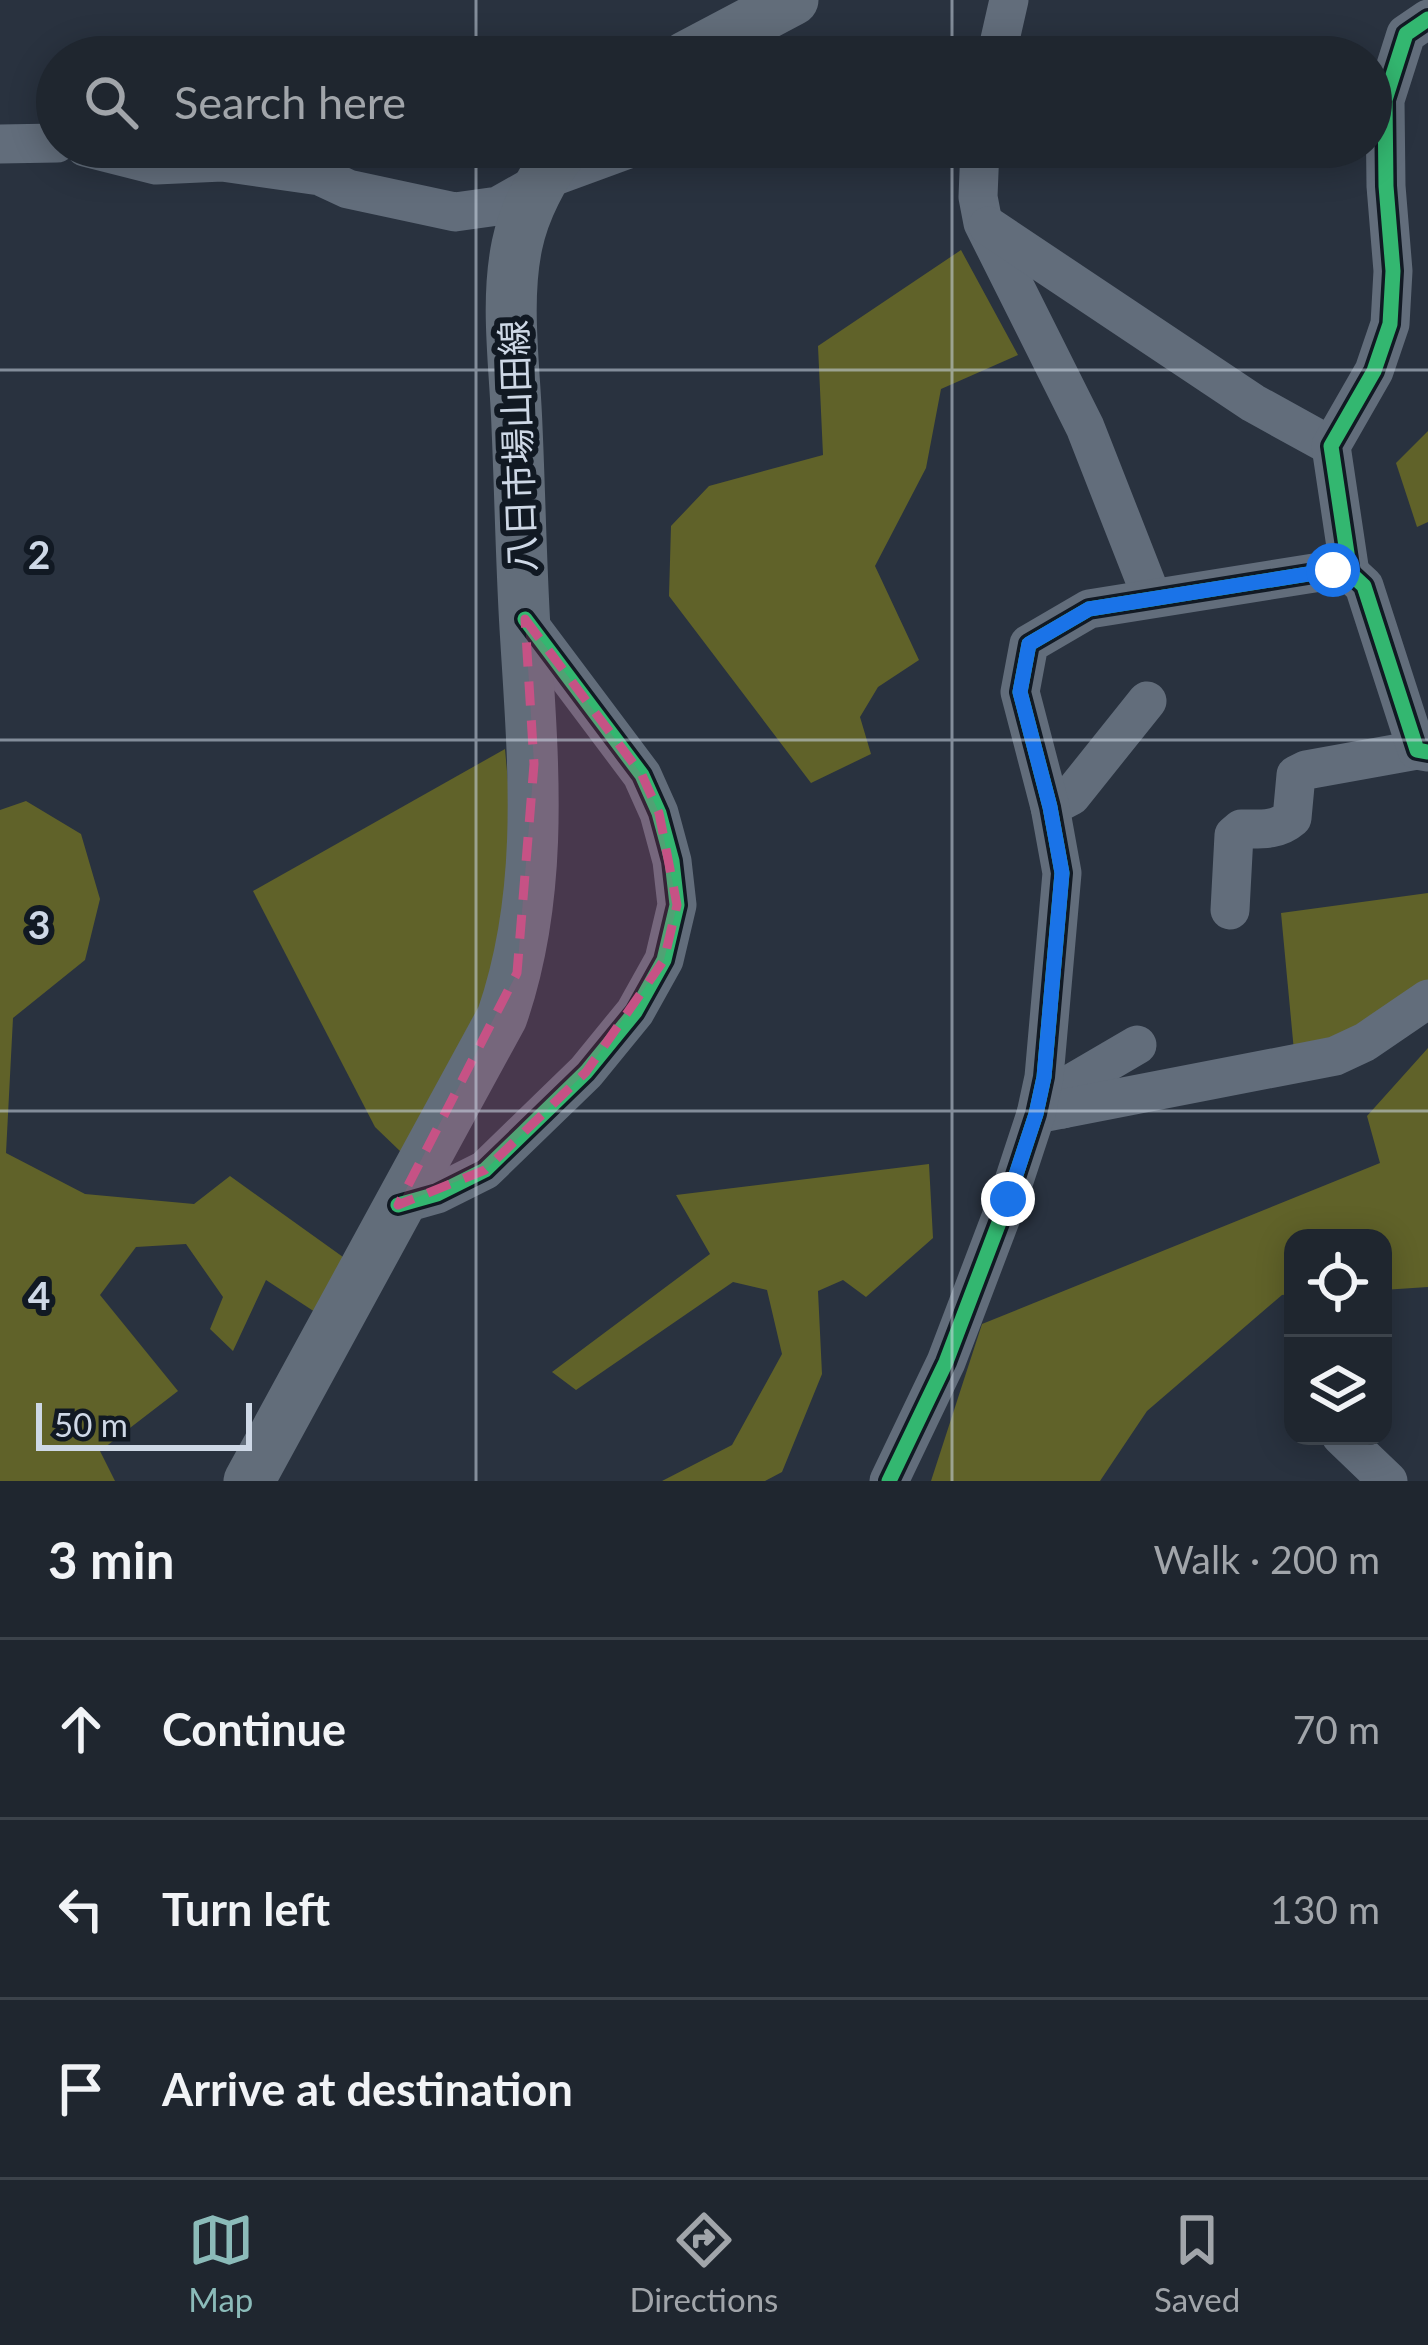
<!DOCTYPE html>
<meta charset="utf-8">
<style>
:root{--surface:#1f262f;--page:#272e37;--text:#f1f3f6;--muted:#a1a5aa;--line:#3c434b;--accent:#8bbbb9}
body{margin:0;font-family:Lato,"Noto Sans JP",sans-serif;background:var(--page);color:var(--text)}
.controls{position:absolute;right:36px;bottom:36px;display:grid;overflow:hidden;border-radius:24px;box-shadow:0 6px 30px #0003}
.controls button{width:108px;height:108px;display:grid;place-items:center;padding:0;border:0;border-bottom:3px solid var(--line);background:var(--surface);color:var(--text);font:60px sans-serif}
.scale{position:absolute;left:36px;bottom:30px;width:216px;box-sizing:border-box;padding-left:12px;border:6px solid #ced8e6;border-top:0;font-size:33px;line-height:42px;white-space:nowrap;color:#ced8e6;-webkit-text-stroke:9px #111923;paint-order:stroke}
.stop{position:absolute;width:36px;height:36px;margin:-27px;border:9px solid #1a73e8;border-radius:50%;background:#fff}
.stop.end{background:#1a73e8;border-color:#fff;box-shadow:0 3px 12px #0008}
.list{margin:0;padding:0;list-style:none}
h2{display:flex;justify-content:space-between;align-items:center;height:156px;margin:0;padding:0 48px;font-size:51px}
h2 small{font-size:39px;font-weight:400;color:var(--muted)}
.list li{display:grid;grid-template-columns:78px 1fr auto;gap:36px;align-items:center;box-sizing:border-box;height:180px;padding:0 48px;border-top:3px solid var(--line)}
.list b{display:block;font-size:45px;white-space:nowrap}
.list em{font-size:39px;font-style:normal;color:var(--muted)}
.icon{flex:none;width:66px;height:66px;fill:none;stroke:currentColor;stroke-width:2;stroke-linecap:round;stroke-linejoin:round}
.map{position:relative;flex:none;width:1428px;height:1481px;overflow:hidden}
.search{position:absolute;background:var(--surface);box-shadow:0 6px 30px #0003;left:36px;right:36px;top:36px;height:132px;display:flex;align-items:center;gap:30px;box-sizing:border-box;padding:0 42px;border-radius:66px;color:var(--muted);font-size:45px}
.sheet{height:696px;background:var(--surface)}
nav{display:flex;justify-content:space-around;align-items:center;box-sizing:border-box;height:168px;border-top:3px solid var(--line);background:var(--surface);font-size:33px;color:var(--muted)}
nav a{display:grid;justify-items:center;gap:6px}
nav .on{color:var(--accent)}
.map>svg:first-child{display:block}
</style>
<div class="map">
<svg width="1428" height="1481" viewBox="0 0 1428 1481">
<rect width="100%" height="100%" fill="#29323f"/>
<g fill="#606229">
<path d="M 961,250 L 1018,355 L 941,389 L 926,468 L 875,566 L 919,660 L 878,687 L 860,717 L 871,754 L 811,783 L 669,596 L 671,526 L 709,486 L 823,455 L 818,346 Z"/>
<path d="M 1428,431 L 1428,522 L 1417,527 L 1396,463 Z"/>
<path d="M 505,749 L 511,815 L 508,891 L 486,994 L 401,1152 L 375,1127 L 253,891 Z"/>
<path d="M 26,801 L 81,834 L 100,899 L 85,960 L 13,1018 L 6,1153 L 85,1194 L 194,1204 L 230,1176 L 343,1257 L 315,1312 L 266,1280 L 233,1351 L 210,1329 L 223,1297 L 186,1244 L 136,1247 L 100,1295 L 178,1391 L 100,1451 L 115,1481 L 0,1481 L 0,810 Z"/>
<path d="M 1428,893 L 1428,981 L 1341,1038 L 1294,1051 L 1281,913 Z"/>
<path d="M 1428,1048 L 1428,1287 L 1383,1290 L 1383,1238 L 1293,1238 L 1293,1294 L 1282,1295 L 1147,1411 L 1100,1481 L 931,1481 L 982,1324 L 1380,1163 L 1367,1116 Z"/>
<path d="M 929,1164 L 933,1238 L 866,1297 L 843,1280 L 818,1291 L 822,1374 L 782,1472 L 765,1481 L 662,1481 L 732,1445 L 782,1354 L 767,1290 L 733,1282 L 576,1390 L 552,1372 L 710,1254 L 676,1195 Z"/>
</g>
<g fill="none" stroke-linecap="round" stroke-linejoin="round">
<g stroke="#626d7b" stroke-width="39">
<path d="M 996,57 L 1009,0"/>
<path d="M 0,144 L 57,143"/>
<path d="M 85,147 L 156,165 L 222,162 L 320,176 L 348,189 L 455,212 L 498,206 L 544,180 L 634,147"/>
<path d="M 980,147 L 978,197 L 983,223 L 1085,427 L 1152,598"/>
<path d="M 988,226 L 1253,403 L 1331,446"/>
<path d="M 1350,573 L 1331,446 L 1374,371 L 1390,324 L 1393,271 L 1386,186 L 1385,100 L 1406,34 L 1428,19"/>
<path d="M 1050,807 L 1071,796 L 1147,701"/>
<path d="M 1230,910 L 1234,835 L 1241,829 C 1260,829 1277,831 1292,818 L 1296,775 L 1306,770 L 1417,750 L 1428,752"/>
<path d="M 1063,1109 L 1072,1083 L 1137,1045"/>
<path d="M 1036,1114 L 1335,1056 L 1365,1042 L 1428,999"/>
<path d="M 398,1205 L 437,1194 L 485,1170 L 586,1072 L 635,1012 L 664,960 L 677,905 L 672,861 L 659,813 L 642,775 L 525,619"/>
<path d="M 1341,1436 L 1388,1481"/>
<path d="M 889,1481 L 946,1362 L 1008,1199 L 1036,1114 L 1044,1077 L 1062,873 L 1050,807 L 1020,692 L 1029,644 L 1089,609 L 1333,570 L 1350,573 L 1364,586 L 1417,750"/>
</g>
<g stroke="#626d7a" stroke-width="51">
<path d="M 685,57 L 793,0"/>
<path d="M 249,1481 L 502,1017 C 546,890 533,760 525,628 C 521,561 520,494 517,427 C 515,368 505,303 517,245 C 524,211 543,174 565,147"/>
</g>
<g stroke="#111923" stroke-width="22">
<g id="cycleway">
<path d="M 1350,573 L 1331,446 L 1374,371 L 1390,324 L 1393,271 L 1386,186 L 1385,100 L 1406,34 L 1428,19"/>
<path d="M 398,1205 L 437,1194 L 485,1170 L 586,1072 L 635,1012 L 664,960 L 677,905 L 672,861 L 659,813 L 642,775 L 525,619"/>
<path d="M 889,1481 L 946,1362 L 1008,1199 L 1036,1114 L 1044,1077 L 1062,873 L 1050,807 L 1020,692 L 1029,644 L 1089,609 L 1333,570 L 1350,573 L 1364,586 L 1417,750 L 1428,752"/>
</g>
</g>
<use href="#cycleway" stroke="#33b770" stroke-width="15"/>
</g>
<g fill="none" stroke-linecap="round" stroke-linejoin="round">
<path stroke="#1a73e8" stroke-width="15" d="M 1008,1199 L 1036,1114 L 1044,1077 L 1062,873 L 1050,807 L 1020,692 L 1029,644 L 1089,609 L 1333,570"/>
</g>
<path fill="#c65285" fill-opacity="0.2" stroke="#c65285" stroke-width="9" stroke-dasharray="24 15" stroke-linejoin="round" d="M 525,619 L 642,775 L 659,813 L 677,905 L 664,960 L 586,1072 L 485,1170 L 398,1205 L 517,973 L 534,764 Z"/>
<path fill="none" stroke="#ced8e6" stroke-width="3" stroke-opacity="0.55" d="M 476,0 L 476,57M 952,0 L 952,57M 476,147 L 476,1481M 952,147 L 952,1481M 0,370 L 1428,370M 0,740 L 1428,740M 0,1111 L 1428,1111"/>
<g text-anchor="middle" stroke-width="12" stroke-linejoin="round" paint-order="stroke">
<g font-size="36" fill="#ced8e6" stroke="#111923">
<text transform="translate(518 446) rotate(-92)" y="13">八日市場山田線</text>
</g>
</g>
<g font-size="39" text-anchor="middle" font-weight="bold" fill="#ced8e6" stroke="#111923" stroke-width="12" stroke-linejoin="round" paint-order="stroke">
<text x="39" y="569">2</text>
<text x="39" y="939">3</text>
<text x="39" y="1310">4</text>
</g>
</svg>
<div class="controls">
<button><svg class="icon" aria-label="locate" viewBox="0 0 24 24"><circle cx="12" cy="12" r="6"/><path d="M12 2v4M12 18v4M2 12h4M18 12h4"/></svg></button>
<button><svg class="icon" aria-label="layers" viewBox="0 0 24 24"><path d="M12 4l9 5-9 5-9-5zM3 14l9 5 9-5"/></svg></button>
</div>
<div class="scale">50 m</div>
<div class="stop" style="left:1333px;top:570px"></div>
<div class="stop end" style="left:1008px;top:1199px"></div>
<div class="search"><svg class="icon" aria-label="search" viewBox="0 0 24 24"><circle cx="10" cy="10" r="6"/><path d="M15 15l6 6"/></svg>Search here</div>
</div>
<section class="sheet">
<h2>3 min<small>Walk · 200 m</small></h2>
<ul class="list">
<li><svg class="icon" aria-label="ahead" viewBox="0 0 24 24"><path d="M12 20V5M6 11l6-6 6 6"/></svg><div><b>Continue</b></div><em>70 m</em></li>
<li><svg class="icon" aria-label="left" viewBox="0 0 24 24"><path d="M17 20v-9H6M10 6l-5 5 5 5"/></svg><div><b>Turn left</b></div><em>130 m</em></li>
<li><svg class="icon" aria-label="arrive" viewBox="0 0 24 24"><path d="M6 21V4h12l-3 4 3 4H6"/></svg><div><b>Arrive at destination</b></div></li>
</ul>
</section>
<nav>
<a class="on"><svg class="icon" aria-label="map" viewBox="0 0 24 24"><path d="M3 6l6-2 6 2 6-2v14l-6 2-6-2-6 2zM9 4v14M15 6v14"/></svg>Map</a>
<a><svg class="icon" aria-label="directions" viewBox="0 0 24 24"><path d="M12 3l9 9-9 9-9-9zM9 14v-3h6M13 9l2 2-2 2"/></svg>Directions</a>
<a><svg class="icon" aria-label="saved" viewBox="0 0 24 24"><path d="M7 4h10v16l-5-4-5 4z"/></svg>Saved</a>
</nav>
